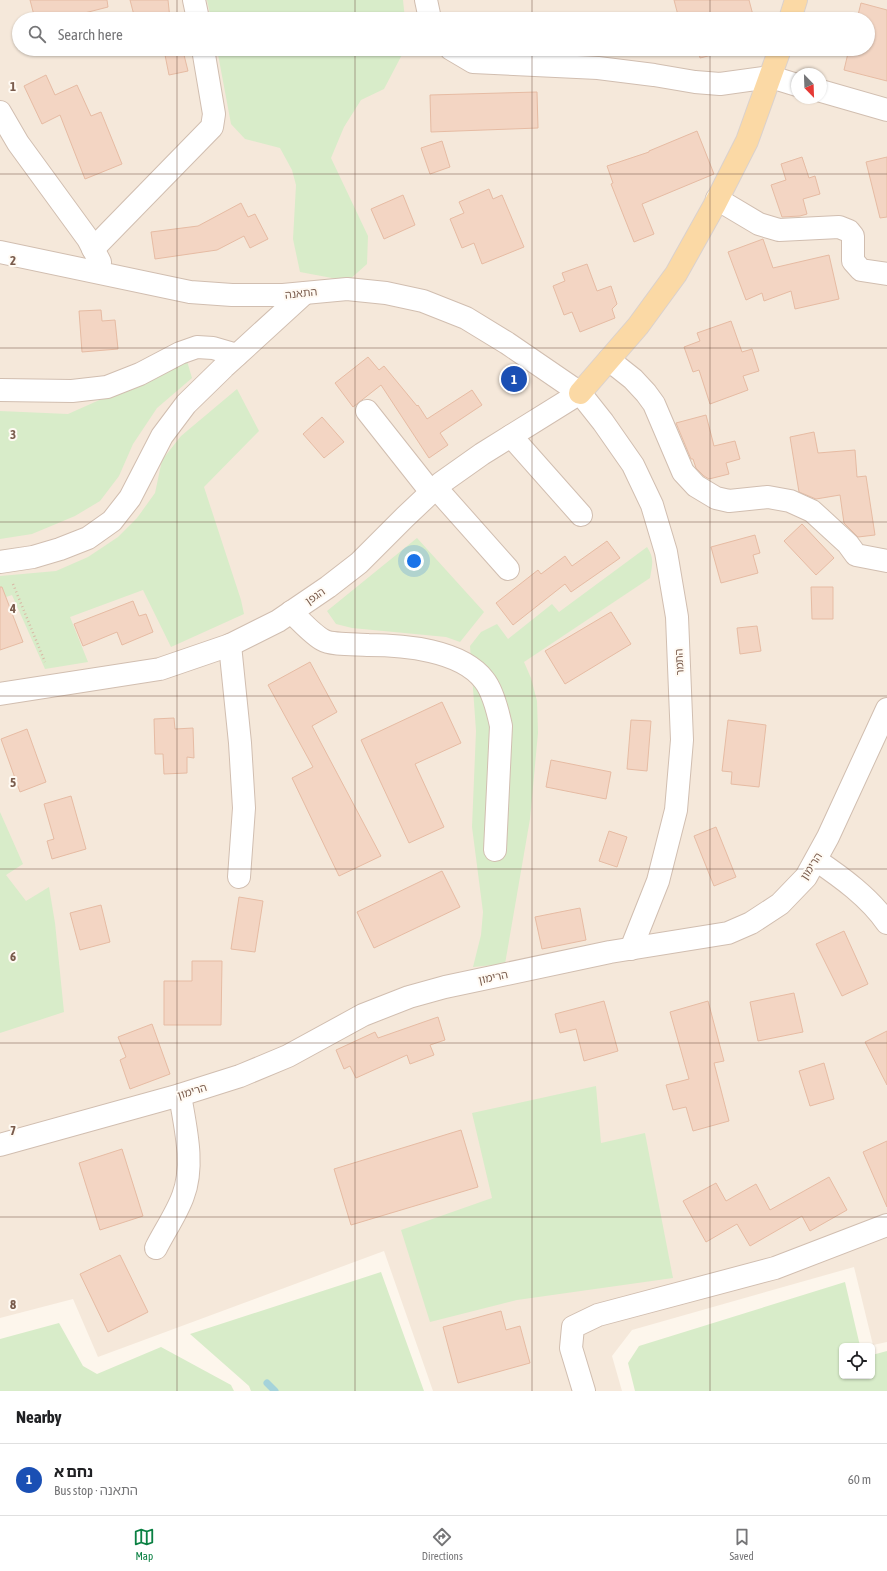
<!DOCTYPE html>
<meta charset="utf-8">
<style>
:root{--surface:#fff;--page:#f6f6f6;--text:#202124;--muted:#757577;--line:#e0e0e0;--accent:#0b8043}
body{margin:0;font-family:"Asap Condensed","Noto Sans Hebrew",sans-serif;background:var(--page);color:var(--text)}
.controls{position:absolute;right:12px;bottom:12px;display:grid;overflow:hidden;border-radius:6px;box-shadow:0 1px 3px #0004}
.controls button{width:36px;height:36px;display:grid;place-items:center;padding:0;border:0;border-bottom:1px solid var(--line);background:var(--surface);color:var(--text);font:20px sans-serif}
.compass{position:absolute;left:791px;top:68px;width:36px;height:36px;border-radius:50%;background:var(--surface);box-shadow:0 1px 3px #0004;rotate:157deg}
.you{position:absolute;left:414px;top:561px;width:14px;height:14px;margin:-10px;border:3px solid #fff;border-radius:50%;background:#1a73e8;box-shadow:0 0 0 6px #1a73e833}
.badge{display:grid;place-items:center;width:26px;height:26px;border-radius:50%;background:var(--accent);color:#fff;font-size:13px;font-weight:700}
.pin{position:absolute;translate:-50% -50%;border:2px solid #fff;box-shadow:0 1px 4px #0006}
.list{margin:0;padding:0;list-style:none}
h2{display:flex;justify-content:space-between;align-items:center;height:52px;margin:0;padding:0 16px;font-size:17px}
h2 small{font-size:13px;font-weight:400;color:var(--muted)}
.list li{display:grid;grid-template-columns:26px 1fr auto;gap:12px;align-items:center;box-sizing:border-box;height:72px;padding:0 16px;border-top:1px solid var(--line)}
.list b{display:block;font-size:15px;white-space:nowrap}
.list p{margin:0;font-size:13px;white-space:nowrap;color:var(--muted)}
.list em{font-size:13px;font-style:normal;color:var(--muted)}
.icon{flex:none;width:22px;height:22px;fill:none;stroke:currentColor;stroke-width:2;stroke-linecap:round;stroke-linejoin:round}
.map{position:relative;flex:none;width:887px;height:1391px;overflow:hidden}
.search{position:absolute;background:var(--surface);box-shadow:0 1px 3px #0004;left:12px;right:12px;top:12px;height:44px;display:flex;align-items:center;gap:10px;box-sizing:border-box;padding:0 14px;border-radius:22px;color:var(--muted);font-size:15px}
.sheet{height:124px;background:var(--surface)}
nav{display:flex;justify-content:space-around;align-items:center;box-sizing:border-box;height:56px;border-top:1px solid var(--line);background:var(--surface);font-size:11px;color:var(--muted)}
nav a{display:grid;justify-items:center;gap:2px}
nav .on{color:var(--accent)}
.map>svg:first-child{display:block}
</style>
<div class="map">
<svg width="887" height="1391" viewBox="0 0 887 1391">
<rect width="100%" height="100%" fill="#fdf6ec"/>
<path fill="#f5e8da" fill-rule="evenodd" d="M 0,0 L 887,0 L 887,1342 L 873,1345 L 854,1267 L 632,1330 L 612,1356 L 622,1391 L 433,1391 L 384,1251 L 98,1357 L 73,1299 L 0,1318 ZM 19,19 L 868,19 L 868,49 L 19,49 ZM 797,74 L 821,74 L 821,98 L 797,98 Z"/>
<g fill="#d8ecc9">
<path d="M 207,0 L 403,0 L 405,19 L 211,19 Z"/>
<path d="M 217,49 L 405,49 L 384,89 L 361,100 L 344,127 L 331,158 L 368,236 L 367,264 L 348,281 L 300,272 L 293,239 L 296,185 L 292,170 L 280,148 L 245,139 L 231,124 Z"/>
<path d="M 187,361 L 192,378 L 157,408 L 133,444 L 119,476 L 100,501 L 75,516 L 32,534 L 0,539 L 0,411 L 68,414 Z"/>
<path d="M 237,389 L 259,431 L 204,487 L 241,600 L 244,614 L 171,647 L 143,590 L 70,617 L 88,662 L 45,669 L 12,595 L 0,599 L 0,576 L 56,571 L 88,557 L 118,537 L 137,518 L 155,493 L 162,460 L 181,436 Z"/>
<path d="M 417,538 L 484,612 L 460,642 L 446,637 L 352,628 L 336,624 L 327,611 Z"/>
<path d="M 647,547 C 655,559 652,565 650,578 L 524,662 L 531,678 L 537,701 L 538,733 L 530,819 L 505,964 L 473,967 L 481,935 L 483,912 L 472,827 L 476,731 L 470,646 L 481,632 L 497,624 L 508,639 L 552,604 L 559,612 Z"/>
<path d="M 0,812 L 23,864 L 6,875 L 26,901 L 49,887 L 55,923 L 64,1012 L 0,1033 Z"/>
<path d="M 596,1086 L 601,1143 L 645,1133 L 673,1278 L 517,1300 L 430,1322 L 401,1230 L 492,1198 L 472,1113 Z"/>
<path d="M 381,1272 L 424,1391 L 251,1391 L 249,1386 L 190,1334 Z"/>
<path d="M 845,1282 L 860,1346 L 842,1346 L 842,1376 L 872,1376 L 872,1355 L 887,1351 L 887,1391 L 635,1391 L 628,1363 L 639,1346 Z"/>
<path d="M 59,1323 L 83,1366 L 97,1374 L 161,1347 L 231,1385 L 234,1391 L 0,1391 L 0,1339 Z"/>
</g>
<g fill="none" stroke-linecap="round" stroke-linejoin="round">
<path stroke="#a5d3da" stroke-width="7" d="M 267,1383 L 275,1391"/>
</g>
<g fill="#f3d5c3" stroke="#e6bba3">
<path d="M 30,0 L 107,0 L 108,7 L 61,19 L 35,19 Z"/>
<path d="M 130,0 L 168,0 L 170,19 L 135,19 Z"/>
<path d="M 674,0 L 749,0 L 754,19 L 679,19 Z"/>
<path d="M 861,3 L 887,10 L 887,81 L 844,70 L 849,49 L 868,49 L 868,19 L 857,19 Z"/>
<path d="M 698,49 L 736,49 L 700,58 Z"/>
<path d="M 183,51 L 188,71 L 169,75 L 165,55 Z"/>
<path d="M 46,75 L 55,95 L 77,85 L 91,116 L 101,112 L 122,164 L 85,179 L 60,115 L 42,124 L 24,86 Z"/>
<path d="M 537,92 L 538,128 L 431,132 L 430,95 Z"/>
<path d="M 697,131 L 714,174 L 642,204 L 654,234 L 634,242 L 611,184 L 613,183 L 607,166 L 649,152 L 649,151 Z"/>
<path d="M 442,141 L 450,167 L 430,174 L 421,148 Z"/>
<path d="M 802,157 L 809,178 L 815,176 L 820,194 L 803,199 L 807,214 L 800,216 L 782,217 L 771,185 L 786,180 L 781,164 Z"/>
<path d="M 887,157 L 887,217 L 880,218 L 866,162 Z"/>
<path d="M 489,189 L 493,199 L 502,195 L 524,247 L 482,264 L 474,243 L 462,248 L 450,219 L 464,213 L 459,202 Z"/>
<path d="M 403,195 L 415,225 L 384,239 L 371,209 Z"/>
<path d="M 241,203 L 248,217 L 255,214 L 268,239 L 250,248 L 244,236 L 217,250 L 155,259 L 151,232 L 198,226 Z"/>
<path d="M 763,239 L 773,268 L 829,255 L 839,299 L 795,309 L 791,291 L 764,301 L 762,293 L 746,300 L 728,252 Z"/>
<path d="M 587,264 L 597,291 L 611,286 L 617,304 L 612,309 L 615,318 L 580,332 L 572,312 L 564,315 L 553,286 L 565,281 L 562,273 Z"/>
<path d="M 101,310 L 102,321 L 115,320 L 118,349 L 82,352 L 79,311 Z"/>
<path d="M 731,321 L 742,352 L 752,349 L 759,371 L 743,376 L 748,390 L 710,404 L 699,370 L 693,372 L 684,347 L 700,341 L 697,333 Z"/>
<path d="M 368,357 L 379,370 L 384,366 L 417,406 L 418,405 L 427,419 L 472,390 L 482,405 L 440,433 L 448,445 L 429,458 L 381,385 L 353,407 L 335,383 Z"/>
<path d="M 706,415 L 714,446 L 735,441 L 740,459 L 726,463 L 729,474 L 709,479 L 704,476 L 696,468 L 693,459 L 691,459 L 676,423 Z"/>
<path d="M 322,417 L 344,442 L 324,458 L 303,434 Z"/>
<path d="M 814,432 L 818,453 L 855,450 L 857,477 L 866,476 L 875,535 L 858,537 L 844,523 L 840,495 L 816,499 L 799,492 L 790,437 Z"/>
<path d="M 802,524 L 834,558 L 816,575 L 784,541 Z"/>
<path d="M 755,535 L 760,553 L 753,555 L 758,573 L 721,583 L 711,547 Z"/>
<path d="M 607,541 L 620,558 L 571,592 L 565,584 L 513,625 L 496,603 L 538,570 L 541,574 L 565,556 L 572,566 Z"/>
<path d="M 0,587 L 2,587 L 23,642 L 0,650 Z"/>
<path d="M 811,587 L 833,587 L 833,619 L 812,619 Z"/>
<path d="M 133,601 L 139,616 L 146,614 L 153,632 L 122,645 L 117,632 L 83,646 L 74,624 Z"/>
<path d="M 611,612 L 631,644 L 565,684 L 545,651 Z"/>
<path d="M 757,626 L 761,651 L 740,654 L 737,628 Z"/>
<path d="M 310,662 L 337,712 L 312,726 L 381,856 L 339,876 L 292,778 L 313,767 L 268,685 Z"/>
<path d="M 442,702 L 461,743 L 415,764 L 444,827 L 409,843 L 361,740 Z"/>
<path d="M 174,718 L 175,729 L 193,728 L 194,758 L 187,757 L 187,773 L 164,774 L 163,754 L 155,754 L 154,719 Z"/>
<path d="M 631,720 L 651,721 L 647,771 L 627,769 Z"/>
<path d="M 728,720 L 766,725 L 759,787 L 731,784 L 732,772 L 722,771 Z"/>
<path d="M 27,729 L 46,782 L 20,792 L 1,739 Z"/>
<path d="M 551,760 L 611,772 L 606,799 L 546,787 Z"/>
<path d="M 71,796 L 86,849 L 52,859 L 47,841 L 54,839 L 44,804 Z"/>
<path d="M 716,827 L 736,877 L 714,886 L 694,836 Z"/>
<path d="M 609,831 L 627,837 L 617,867 L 599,861 Z"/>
<path d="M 442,871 L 460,907 L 374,948 L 357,912 Z"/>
<path d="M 239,897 L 263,901 L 255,952 L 231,949 Z"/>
<path d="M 101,905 L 110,942 L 80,950 L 70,913 Z"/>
<path d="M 580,908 L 586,940 L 542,949 L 535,917 Z"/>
<path d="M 844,931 L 868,984 L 842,996 L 816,944 Z"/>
<path d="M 192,961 L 222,961 L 221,1025 L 164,1025 L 164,981 L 192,981 Z"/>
<path d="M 794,993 L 803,1032 L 758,1041 L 750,1002 Z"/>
<path d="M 604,1001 L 618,1051 L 584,1061 L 576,1029 L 560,1033 L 555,1014 Z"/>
<path d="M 708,1001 L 724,1061 L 714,1063 L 729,1121 L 693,1131 L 686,1107 L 673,1110 L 666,1085 L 689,1079 L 670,1012 Z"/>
<path d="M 438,1017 L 445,1040 L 430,1045 L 434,1055 L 410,1064 L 407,1055 L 356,1078 L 350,1066 L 344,1069 L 336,1050 L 375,1032 L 378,1038 Z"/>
<path d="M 152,1024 L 170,1074 L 130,1089 L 120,1060 L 126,1057 L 118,1037 Z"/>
<path d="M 887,1031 L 887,1085 L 865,1042 Z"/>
<path d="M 824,1063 L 834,1099 L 810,1106 L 799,1071 Z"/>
<path d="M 461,1130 L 478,1187 L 351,1225 L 334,1169 Z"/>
<path d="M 887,1141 L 887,1207 L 863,1152 Z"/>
<path d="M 122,1149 L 143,1216 L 100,1230 L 79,1163 Z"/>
<path d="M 829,1177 L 847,1210 L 810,1231 L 802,1216 L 750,1246 L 737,1224 L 706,1242 L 683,1201 L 716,1183 L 726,1201 L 756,1184 L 770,1210 Z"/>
<path d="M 120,1255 L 148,1312 L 108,1332 L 80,1274 Z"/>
<path d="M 501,1311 L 506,1330 L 520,1326 L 530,1363 L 458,1383 L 443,1327 Z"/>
</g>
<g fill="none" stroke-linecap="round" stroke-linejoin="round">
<g stroke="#d1beb0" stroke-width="24">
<g id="minor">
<path d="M 194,0 L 198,19"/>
<path d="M 426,0 L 430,19"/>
<path d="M 451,49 L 473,62 L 598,68 L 654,75 L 695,82 L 720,84 L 771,77 L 797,85"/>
<path d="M 821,91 L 887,110"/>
<path d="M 0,112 L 18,143 L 88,239 L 100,262"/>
<path d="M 717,199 L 759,224 L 779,230 L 839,227 L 849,231 L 853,236 L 853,261 L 861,270 L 887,274"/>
<path d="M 93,249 L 212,127 L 214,114 L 203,49"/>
<path d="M 0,252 L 190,292 L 232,295 L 283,295 L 347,289 L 386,293 L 423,301 L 466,318 L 507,343 L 580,393 L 603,422 L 633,465 L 652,505 L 666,552 L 677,617 L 682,740 L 676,810 L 658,881 L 631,949"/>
<path d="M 609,360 L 633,379 L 646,393 L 654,404 L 683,472 L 696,486 L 716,498 L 729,501 L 768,497 L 790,501 L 812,511 L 848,544 L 856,555 L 887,561"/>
<path d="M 0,390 L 72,391 L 107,387 L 140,374 L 180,353 L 197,347 L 213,348 L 237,355"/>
<path d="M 367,411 L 431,492"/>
<path d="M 511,436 L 581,515"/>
<path d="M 436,488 L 508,569"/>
<path d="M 0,562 L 33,557 L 60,549 L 88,538 L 112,521 L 130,498 L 162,436 L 186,404 L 224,367 L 305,293"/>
<path d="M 291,612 C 300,620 313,635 323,640 C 331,645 358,644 368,645 C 404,645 461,650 484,680 C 493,691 498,712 501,726 L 495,850"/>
<path d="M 230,645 L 240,743 L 244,808 L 239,877"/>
<path d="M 0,694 L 160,669 L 230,645 L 278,621 L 328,587 L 359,563 L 405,517 L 441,483 L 482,454 L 580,393"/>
<path d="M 816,860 C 841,877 869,897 887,923"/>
<path d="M 0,1145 L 180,1095 L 240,1076 L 288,1056 L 363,1015 L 409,997 L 445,987 L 610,952 L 728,933 L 751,923 L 780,904 L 806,877 L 828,837 L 887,709"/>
<path d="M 156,1248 C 164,1232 177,1213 183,1196 C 195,1165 185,1126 180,1095"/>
<path d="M 584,1391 L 571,1348 L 573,1327 L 598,1315 L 775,1268 L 887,1225"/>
</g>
</g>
<g stroke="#dad1cd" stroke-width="24">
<g id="major">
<path d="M 790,19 L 796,0"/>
<path d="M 580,393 L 638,326 L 676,274 L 714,206 L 747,141 L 780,49"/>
</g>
</g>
<path stroke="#d9b8a5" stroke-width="2.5" stroke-dasharray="1 3" stroke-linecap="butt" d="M 13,584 L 45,662"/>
<use href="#minor" stroke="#fff" stroke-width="22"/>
<use href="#major" stroke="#fbd9a5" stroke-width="22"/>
</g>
<path fill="none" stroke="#7a5c4d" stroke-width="1" stroke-opacity="0.55" d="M 177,0 L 177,19M 355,0 L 355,19M 532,0 L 532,19M 710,0 L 710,19M 177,49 L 177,1391M 355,49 L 355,1391M 532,49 L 532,1391M 710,49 L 710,1391M 0,174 L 887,174M 0,348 L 887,348M 0,522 L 887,522M 0,696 L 887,696M 0,869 L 887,869M 0,1043 L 887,1043M 0,1217 L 887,1217"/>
<g text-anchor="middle" stroke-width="4" stroke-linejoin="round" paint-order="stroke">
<g font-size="11" fill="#7a5c4d" stroke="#fffaf3">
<text transform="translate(301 293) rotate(-6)" y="4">התאנה</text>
<text transform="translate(315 596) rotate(-34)" y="4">הגפן</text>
<text transform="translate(679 662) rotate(-93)" y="4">התמר</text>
<text transform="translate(811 866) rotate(-57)" y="4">הרימון</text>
<text transform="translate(493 977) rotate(-12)" y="4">הרימון</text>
<text transform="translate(192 1091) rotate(-17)" y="4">הרימון</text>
</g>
</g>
<g font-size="13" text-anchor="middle" font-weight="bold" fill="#7a5c4d" stroke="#fffaf3" stroke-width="4" stroke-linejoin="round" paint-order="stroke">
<text x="13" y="91">1</text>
<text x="13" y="265">2</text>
<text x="13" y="439">3</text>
<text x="13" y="613">4</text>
<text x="13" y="787">5</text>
<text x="13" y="961">6</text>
<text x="13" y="1135">7</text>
<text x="13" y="1309">8</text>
</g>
</svg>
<div class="controls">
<button><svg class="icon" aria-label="locate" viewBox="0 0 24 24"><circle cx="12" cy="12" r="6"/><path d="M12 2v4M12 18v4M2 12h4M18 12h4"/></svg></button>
</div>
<svg class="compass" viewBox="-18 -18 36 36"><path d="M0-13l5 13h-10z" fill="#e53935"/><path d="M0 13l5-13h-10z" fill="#757577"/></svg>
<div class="you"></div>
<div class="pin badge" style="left:514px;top:379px;background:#1a4fb4">1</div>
<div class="search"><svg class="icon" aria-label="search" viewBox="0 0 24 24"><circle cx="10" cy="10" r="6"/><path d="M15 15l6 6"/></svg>Search here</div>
</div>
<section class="sheet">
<h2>Nearby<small></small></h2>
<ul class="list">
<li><span class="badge" style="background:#1a4fb4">1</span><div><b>נחם א</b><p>Bus stop · התאנה</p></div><em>60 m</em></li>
</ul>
</section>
<nav>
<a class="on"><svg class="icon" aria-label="map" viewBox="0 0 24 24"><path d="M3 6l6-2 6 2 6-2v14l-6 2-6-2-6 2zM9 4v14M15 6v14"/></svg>Map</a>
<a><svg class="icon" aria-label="directions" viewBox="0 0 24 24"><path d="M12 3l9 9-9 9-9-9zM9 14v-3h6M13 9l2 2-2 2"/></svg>Directions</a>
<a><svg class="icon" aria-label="saved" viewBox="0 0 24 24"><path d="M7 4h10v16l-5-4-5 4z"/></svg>Saved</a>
</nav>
